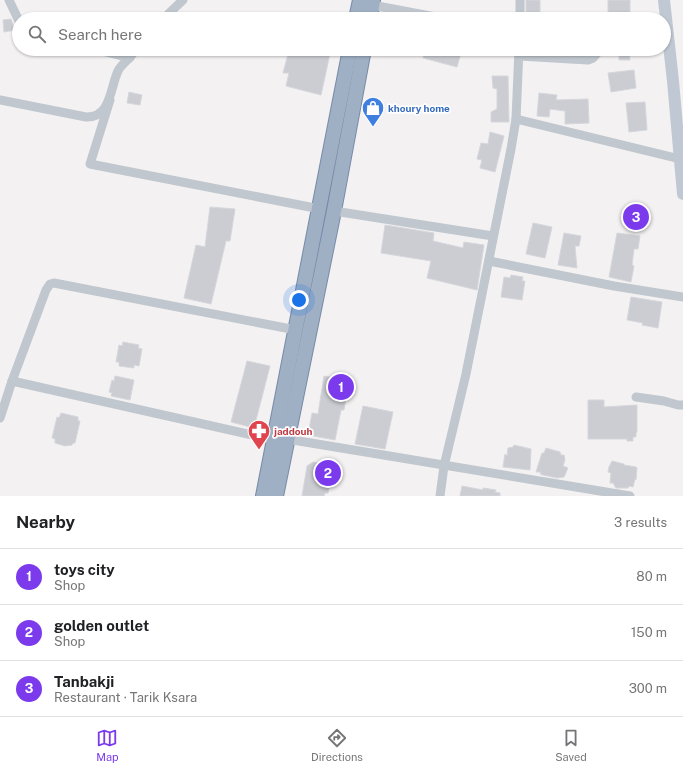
<!DOCTYPE html>
<meta charset="utf-8">
<style>
:root{--surface:#fff;--page:#f2f2f2;--text:#202124;--muted:#757577;--line:#e0e0e0;--accent:#7c3aed}
body{margin:0;font-family:"Public Sans",sans-serif;background:var(--page);color:var(--text)}
.you{position:absolute;left:299px;top:300px;width:14px;height:14px;margin:-10px;border:3px solid #fff;border-radius:50%;background:#1a73e8;box-shadow:0 0 0 6px #1a73e833}
.badge{display:grid;place-items:center;width:26px;height:26px;border-radius:50%;background:var(--accent);color:#fff;font-size:13px;font-weight:700}
.pin{position:absolute;translate:-50% -50%;border:2px solid #fff;box-shadow:0 1px 4px #0006}
.list{margin:0;padding:0;list-style:none}
h2{display:flex;justify-content:space-between;align-items:center;height:52px;margin:0;padding:0 16px;font-size:17px}
h2 small{font-size:13px;font-weight:400;color:var(--muted)}
.list li{display:grid;grid-template-columns:26px 1fr auto;gap:12px;align-items:center;box-sizing:border-box;height:56px;padding:0 16px;border-top:1px solid var(--line)}
.list b{display:block;font-size:15px;white-space:nowrap}
.list p{margin:0;font-size:13px;white-space:nowrap;color:var(--muted)}
.list em{font-size:13px;font-style:normal;color:var(--muted)}
.icon{flex:none;width:22px;height:22px;fill:none;stroke:currentColor;stroke-width:2;stroke-linecap:round;stroke-linejoin:round}
.map{position:relative;flex:none;width:683px;height:496px;overflow:hidden}
.search{position:absolute;background:var(--surface);box-shadow:0 1px 3px #0004;left:12px;right:12px;top:12px;height:44px;display:flex;align-items:center;gap:10px;box-sizing:border-box;padding:0 14px;border-radius:22px;color:var(--muted);font-size:15px}
.sheet{height:220px;background:var(--surface)}
nav{display:flex;justify-content:space-around;align-items:center;box-sizing:border-box;height:56px;border-top:1px solid var(--line);background:var(--surface);font-size:11px;color:var(--muted)}
nav a{display:grid;justify-items:center;gap:2px}
nav .on{color:var(--accent)}
.map>svg:first-child{display:block}
</style>
<div class="map">
<svg width="683" height="496" viewBox="0 0 683 496">
<rect width="100%" height="100%" fill="#f3f1f1"/>
<g fill="#cbcdd3" stroke="#d5d7dc">
<path d="M 526,0 L 540,0 L 540,14 L 526,15 Z"/>
<path d="M 608,0 L 630,0 L 630,13 L 628,13 L 628,19 L 608,19 Z"/>
<path d="M 11,19 L 15,30 L 4,32 L 3,20 Z"/>
<path d="M 296,49 L 331,49 L 321,95 L 286,86 L 289,73 L 283,73 L 288,54 L 294,56 Z"/>
<path d="M 425,49 L 462,49 L 457,67 L 423,58 Z"/>
<path d="M 619,49 L 629,49 L 630,60 L 619,60 Z"/>
<path d="M 634,70 L 636,88 L 611,92 L 608,73 Z"/>
<path d="M 492,76 L 508,76 L 509,122 L 491,122 L 491,112 L 497,109 L 497,89 L 493,88 Z"/>
<path d="M 129,92 L 142,95 L 140,105 L 127,103 Z"/>
<path d="M 539,93 L 557,95 L 556,100 L 588,99 L 589,123 L 565,124 L 565,111 L 550,109 L 549,117 L 537,116 Z"/>
<path d="M 645,102 L 647,130 L 629,132 L 626,103 Z"/>
<path d="M 490,132 L 504,136 L 495,172 L 480,168 L 482,160 L 477,159 L 481,143 L 488,144 Z"/>
<path d="M 210,207 L 235,209 L 230,241 L 226,241 L 211,304 L 184,298 L 196,245 L 205,247 Z"/>
<path d="M 533,223 L 552,227 L 545,258 L 526,254 Z"/>
<path d="M 385,225 L 434,233 L 433,241 L 463,248 L 464,242 L 484,245 L 477,290 L 427,278 L 431,261 L 381,253 Z"/>
<path d="M 564,233 L 581,236 L 579,246 L 575,246 L 577,268 L 558,265 Z"/>
<path d="M 617,233 L 640,236 L 638,249 L 634,249 L 632,265 L 634,266 L 631,282 L 609,277 Z"/>
<path d="M 511,275 L 523,277 L 522,281 L 525,281 L 522,300 L 501,297 L 504,277 L 510,278 Z"/>
<path d="M 631,297 L 662,302 L 658,328 L 642,325 L 643,323 L 627,320 Z"/>
<path d="M 123,342 L 139,345 L 138,348 L 142,349 L 139,366 L 134,365 L 134,368 L 119,366 L 119,362 L 116,362 L 119,345 L 122,346 Z"/>
<path d="M 247,361 L 270,366 L 254,428 L 231,422 Z"/>
<path d="M 115,376 L 134,380 L 130,400 L 111,396 L 112,393 L 109,392 L 112,380 L 114,381 Z"/>
<path d="M 324,376 L 349,380 L 344,410 L 341,410 L 335,440 L 308,435 L 312,413 L 318,414 Z"/>
<path d="M 588,400 L 604,400 L 604,407 L 637,405 L 637,432 L 636,433 L 636,437 L 633,437 L 633,441 L 627,441 L 627,439 L 588,439 Z"/>
<path d="M 363,406 L 393,412 L 385,449 L 355,444 Z"/>
<path d="M 61,413 L 78,417 L 78,421 L 80,421 L 75,443 L 73,443 L 72,445 L 65,446 L 55,443 L 55,439 L 52,438 L 57,417 L 59,418 Z"/>
<path d="M 514,445 L 531,449 L 530,470 L 503,467 L 505,454 L 507,456 L 508,448 L 513,447 Z"/>
<path d="M 546,448 L 560,452 L 561,455 L 564,455 L 565,460 L 563,466 L 568,468 L 564,477 L 557,478 L 543,475 L 540,474 L 541,472 L 536,472 L 542,453 L 544,453 Z"/>
<path d="M 612,461 L 624,464 L 624,465 L 636,467 L 637,468 L 636,480 L 635,479 L 633,487 L 629,486 L 628,488 L 616,488 L 613,483 L 610,483 L 611,473 L 608,472 L 609,467 Z"/>
<path d="M 313,462 L 330,465 L 327,484 L 330,485 L 328,493 L 325,493 L 324,496 L 302,496 L 307,466 Z"/>
<path d="M 462,486 L 483,490 L 483,488 L 496,490 L 495,492 L 500,493 L 500,496 L 460,496 Z"/>
</g>
<g fill="none" stroke-linecap="round" stroke-linejoin="round">
<g stroke="#778ba8" stroke-width="16">
<g id="trunk">
<path d="M 356,19 L 360,0"/>
<path d="M 370,19 L 373,0"/>
<path d="M 263,496 L 350,49"/>
<path d="M 276,496 L 334,211 L 364,49"/>
</g>
</g>
<g stroke="#c0c7ce" stroke-width="9">
<path d="M 9,0 L 19,21"/>
<path d="M 372,5 L 446,19"/>
<path d="M 163,19 L 183,0"/>
<path d="M 520,19 L 520,0"/>
<path d="M 94,49 L 130,58"/>
<path d="M 519,56 L 588,60 L 593,58 L 601,49"/>
<path d="M 0,100 L 86,117 C 111,118 110,88 118,71 C 121,65 126,62 130,57 C 132,55 134,52 135,49"/>
<path d="M 110,100 L 90,164 L 320,209"/>
<path d="M 516,119 L 680,159"/>
<path d="M 334,211 L 493,236"/>
<path d="M 489,261 L 614,286 L 683,297"/>
<path d="M 12,381 L 274,440"/>
<path d="M 636,397 L 664,401 L 678,405 L 683,405"/>
<path d="M 0,418 L 12,381 L 46,290 L 50,284 L 54,283 L 296,330"/>
<path d="M 287,439 L 630,496"/>
<path d="M 440,496 L 444,466 L 466,374 L 511,149 L 516,119 L 519,49"/>
</g>
<path stroke="#c0c8d3" stroke-width="12" d="M 664,0 L 673,81 L 683,194"/>
<use href="#trunk" stroke="#9fafc4" stroke-width="14"/>
</g>
<defs>
<g id="shop-pin" transform="scale(1.15)"><path d="M0 17L-7.5 6A9.5 9.5 0 1 1 7.5 6Z" fill="#3f7fe0" stroke="#fff"/><path d="M-5-2.5h2.3a2.7 3.5 0 0 1 5.4 0H5L5.5 6h-11ZM-1.5-2.5h3a1.5 2.3 0 0 0-3 0Z" fill="#fff"/></g>
<g id="pharmacy-pin" transform="scale(1.15)"><path d="M0 17L-7.5 6A9.5 9.5 0 1 1 7.5 6Z" fill="#e0444e" stroke="#fff"/><path d="M-2-6h4v4h4v4h-4v4h-4v-4h-4v-4h4Z" fill="#fff"/></g>
</defs>
<g fill-rule="evenodd">
<use href="#shop-pin" x="373" y="108"/>
<use href="#pharmacy-pin" x="259" y="431"/>
</g>
<g text-anchor="middle" stroke-width="3.5" stroke-linejoin="round" paint-order="stroke">
<g font-size="10" font-weight="bold" fill="#366cbe" stroke="#fff" text-anchor="start">
<text x="388" y="112">khoury home</text>
</g>
<g font-size="10" font-weight="bold" fill="#be3a42" stroke="#fff" text-anchor="start">
<text x="274" y="435">jaddouh</text>
</g>
</g>
</svg>
<div class="you"></div>
<div class="pin badge" style="left:341px;top:387px">1</div>
<div class="pin badge" style="left:328px;top:473px">2</div>
<div class="pin badge" style="left:636px;top:217px">3</div>
<div class="search"><svg class="icon" aria-label="search" viewBox="0 0 24 24"><circle cx="10" cy="10" r="6"/><path d="M15 15l6 6"/></svg>Search here</div>
</div>
<section class="sheet">
<h2>Nearby<small>3 results</small></h2>
<ul class="list">
<li><span class="badge">1</span><div><b>toys city</b><p>Shop</p></div><em>80 m</em></li>
<li><span class="badge">2</span><div><b>golden outlet</b><p>Shop</p></div><em>150 m</em></li>
<li><span class="badge">3</span><div><b>Tanbakji</b><p>Restaurant · Tarik Ksara</p></div><em>300 m</em></li>
</ul>
</section>
<nav>
<a class="on"><svg class="icon" aria-label="map" viewBox="0 0 24 24"><path d="M3 6l6-2 6 2 6-2v14l-6 2-6-2-6 2zM9 4v14M15 6v14"/></svg>Map</a>
<a><svg class="icon" aria-label="directions" viewBox="0 0 24 24"><path d="M12 3l9 9-9 9-9-9zM9 14v-3h6M13 9l2 2-2 2"/></svg>Directions</a>
<a><svg class="icon" aria-label="saved" viewBox="0 0 24 24"><path d="M7 4h10v16l-5-4-5 4z"/></svg>Saved</a>
</nav>
